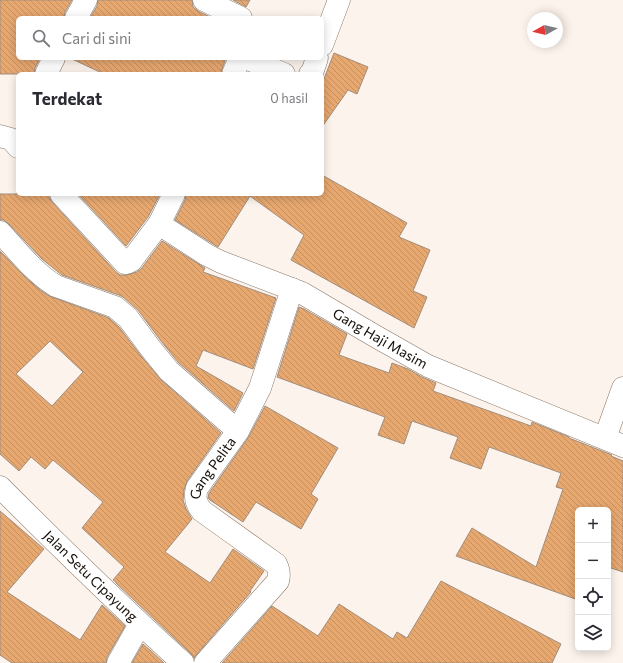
<!DOCTYPE html>
<html lang="id">
<meta charset="utf-8">
<style>
:root{--surface:#fff;--page:#f2f2f3;--text:#2b2b33;--muted:#7c7c81;--line:#e1e1e2}
body{margin:0;font-family:Commissioner,sans-serif;background:var(--page);color:var(--text)}
.controls{position:absolute;right:12px;bottom:12px;display:grid;overflow:hidden;border-radius:6px;box-shadow:0 2px 10px #0003}
.controls button{width:36px;height:36px;display:grid;place-items:center;padding:0;border:0;border-bottom:1px solid var(--line);background:var(--surface);color:var(--text);font:20px sans-serif}
.compass{position:absolute;left:527px;top:12px;width:36px;height:36px;border-radius:50%;background:var(--surface);box-shadow:0 2px 10px #0003;rotate:262deg}
.list{margin:0;padding:0;list-style:none}
h2{display:flex;justify-content:space-between;align-items:center;height:52px;margin:0;padding:0 16px;font-size:17px}
h2 small{font-size:13px;font-weight:400;color:var(--muted)}
.icon{flex:none;width:22px;height:22px;fill:none;stroke:currentColor;stroke-width:2;stroke-linecap:round;stroke-linejoin:round}
.map{position:relative;flex:none;width:623px;height:663px;overflow:hidden}
.search{position:absolute;background:var(--surface);box-shadow:0 2px 10px #0003;left:16px;top:16px;width:308px;height:44px;display:flex;align-items:center;gap:10px;box-sizing:border-box;padding:0 14px;border-radius:6px;color:var(--muted);font-size:15px}
.panel{position:absolute;background:var(--surface);box-shadow:0 2px 10px #0003;left:16px;top:72px;width:308px;height:124px;border-radius:6px}
.map>svg:first-child{display:block}
</style>
<div class="map">
<svg width="623" height="663" viewBox="0 0 623 663">
<defs>
<pattern id="building-back-hatch" width="6" height="6" patternUnits="userSpaceOnUse"><rect width="6" height="6" fill="#e7a870"/><path d="M-1 5l2 2M0 0l6 6M5-1l2 2" fill="none" stroke="#c58f60"/></pattern>
</defs>
<rect width="100%" height="100%" fill="#fcf3ec"/>
<g fill="url(#building-back-hatch)" stroke="#a18d7c" fill-rule="evenodd">
<path d="M 0,0 L 72,0 L 65,12 L 64,18 L 18,18 L 18,58 L 40,58 L 35,68 L 34,74 L 0,74 Z"/>
<path d="M 98,0 L 192,0 L 193,7 L 198,11 L 212,18 L 90,18 L 97,6 Z"/>
<path d="M 233,0 L 250,0 L 246,7 Z"/>
<path d="M 334,53 L 368,67 L 357,94 L 348,90 L 322,127 L 322,84 Z"/>
<path d="M 70,58 L 226,58 L 222,69 L 221,74 L 104,74 Z"/>
<path d="M 322,175 L 407,223 L 399,237 L 430,250 L 413,291 L 427,297 L 414,328 L 291,260 L 304,235 L 250,196 L 218,247 L 175,220 L 185,200 L 186,194 L 322,194 Z"/>
<path d="M 0,194 L 49,194 L 49,197 L 52,202 L 116,272 L 120,275 L 127,275 L 137,272 L 141,269 L 162,241 L 205,268 L 203,272 L 276,298 L 253,369 L 203,350 L 196,366 L 243,393 L 234,411 L 178,362 L 161,341 L 138,310 L 123,297 L 119,295 L 62,275 L 42,259 L 9,224 L 4,220 L 0,220 Z"/>
<path d="M 78,194 L 160,194 L 148,217 L 126,246 Z"/>
<path d="M 0,251 L 25,277 L 40,290 L 49,296 L 109,318 L 119,327 L 141,356 L 161,380 L 221,433 L 187,481 L 184,490 L 183,500 L 186,509 L 192,519 L 165,552 L 210,583 L 233,549 L 264,571 L 250,591 L 251,592 L 196,655 L 194,658 L 191,654 L 116,583 L 116,582 L 113,580 L 124,567 L 82,528 L 103,502 L 53,460 L 45,469 L 31,457 L 19,471 L 0,454 ZM 50,341 L 83,372 L 52,406 L 16,374 Z"/>
<path d="M 299,307 L 304,309 L 347,334 L 339,355 L 389,373 L 392,363 L 408,369 L 422,377 L 436,383 L 433,391 L 531,426 L 532,422 L 569,437 L 569,438 L 612,455 L 611,456 L 623,461 L 623,572 L 608,567 L 608,510 L 578,510 L 578,600 L 456,556 L 472,528 L 536,567 L 563,489 L 556,487 L 561,473 L 489,447 L 481,469 L 450,458 L 458,437 L 412,421 L 404,444 L 378,435 L 385,417 L 277,377 Z"/>
<path d="M 265,406 L 338,448 L 311,494 L 318,499 L 301,529 L 256,502 L 243,522 L 210,500 L 208,498 L 209,493 L 248,438 Z"/>
<path d="M 0,511 L 44,549 L 7,592 L 80,640 L 102,605 L 125,626 L 107,657 L 106,663 L 12,663 L 0,655 Z"/>
<path d="M 441,581 L 561,644 L 552,663 L 222,663 L 272,606 L 318,636 L 339,604 L 393,639 L 397,632 L 407,638 Z"/>
<path d="M 143,644 L 151,651 L 164,663 L 132,663 Z"/>
</g>
<g fill="none" stroke-linecap="round" stroke-linejoin="round">
<g stroke="#897665" stroke-width="23">
<g id="minor">
<path d="M 204,0 L 241,18"/>
<path d="M 76,18 L 86,0"/>
<path d="M 322,45 L 339,0"/>
<path d="M 246,58 L 284,74"/>
<path d="M 46,74 L 54,58"/>
<path d="M 233,74 L 240,58"/>
<path d="M 310,74 L 312,73 L 317,58"/>
<path d="M 0,136 L 11,139 L 18,147"/>
<path id="s1" d="M 61,194 L 125,263 L 127,263 L 131,261 L 159,224 L 207,255 L 221,262 L 302,293 L 375,336 L 428,366 L 623,446"/>
<path d="M 159,224 L 174,194"/>
<path d="M 0,232 C 17,250 34,273 56,286 L 115,307 L 128,318 L 151,349 L 169,371 L 238,431"/>
<path d="M 605,438 L 623,388"/>
<path id="s2" d="M 0,487 C 60,547 120,606 183,663"/>
<path d="M 118,663 L 140,624"/>
<path id="s3" d="M 205,663 L 278,581 C 280,574 279,570 276,564 L 202,511 C 196,504 194,498 197,488 L 238,431 L 260,388 L 292,289"/>
</g>
</g>
<use href="#minor" stroke="#fff" stroke-width="22"/>
</g>
<g text-anchor="middle" stroke-width="4" stroke-linejoin="round" paint-order="stroke">
<g font-size="14" fill="#140d07" stroke="#fcf3ec">
<text dy="5" stroke="none"><textPath href="#s1" startOffset="397">Gang Haji Masim</textPath></text>
<text dy="5" stroke="none"><textPath href="#s3" startOffset="268">Gang Pelita</textPath></text>
<text dy="5" stroke="none"><textPath href="#s2" startOffset="127">Jalan Setu Cipayung</textPath></text>
</g>
</g>
</svg>
<div class="controls">
<button>+</button>
<button>−</button>
<button><svg class="icon" aria-label="locate" viewBox="0 0 24 24"><circle cx="12" cy="12" r="6"/><path d="M12 2v4M12 18v4M2 12h4M18 12h4"/></svg></button>
<button><svg class="icon" aria-label="layers" viewBox="0 0 24 24"><path d="M12 4l9 5-9 5-9-5zM3 14l9 5 9-5"/></svg></button>
</div>
<svg class="compass" viewBox="-18 -18 36 36"><path d="M0-13l5 13h-10z" fill="#e53935"/><path d="M0 13l5-13h-10z" fill="#7c7c81"/></svg>
<div class="search"><svg class="icon" aria-label="search" viewBox="0 0 24 24"><circle cx="10" cy="10" r="6"/><path d="M15 15l6 6"/></svg>Cari di sini</div>
<section class="panel">
<h2>Terdekat<small>0 hasil</small></h2>
<ul class="list">
</ul>
</section>
</div>
